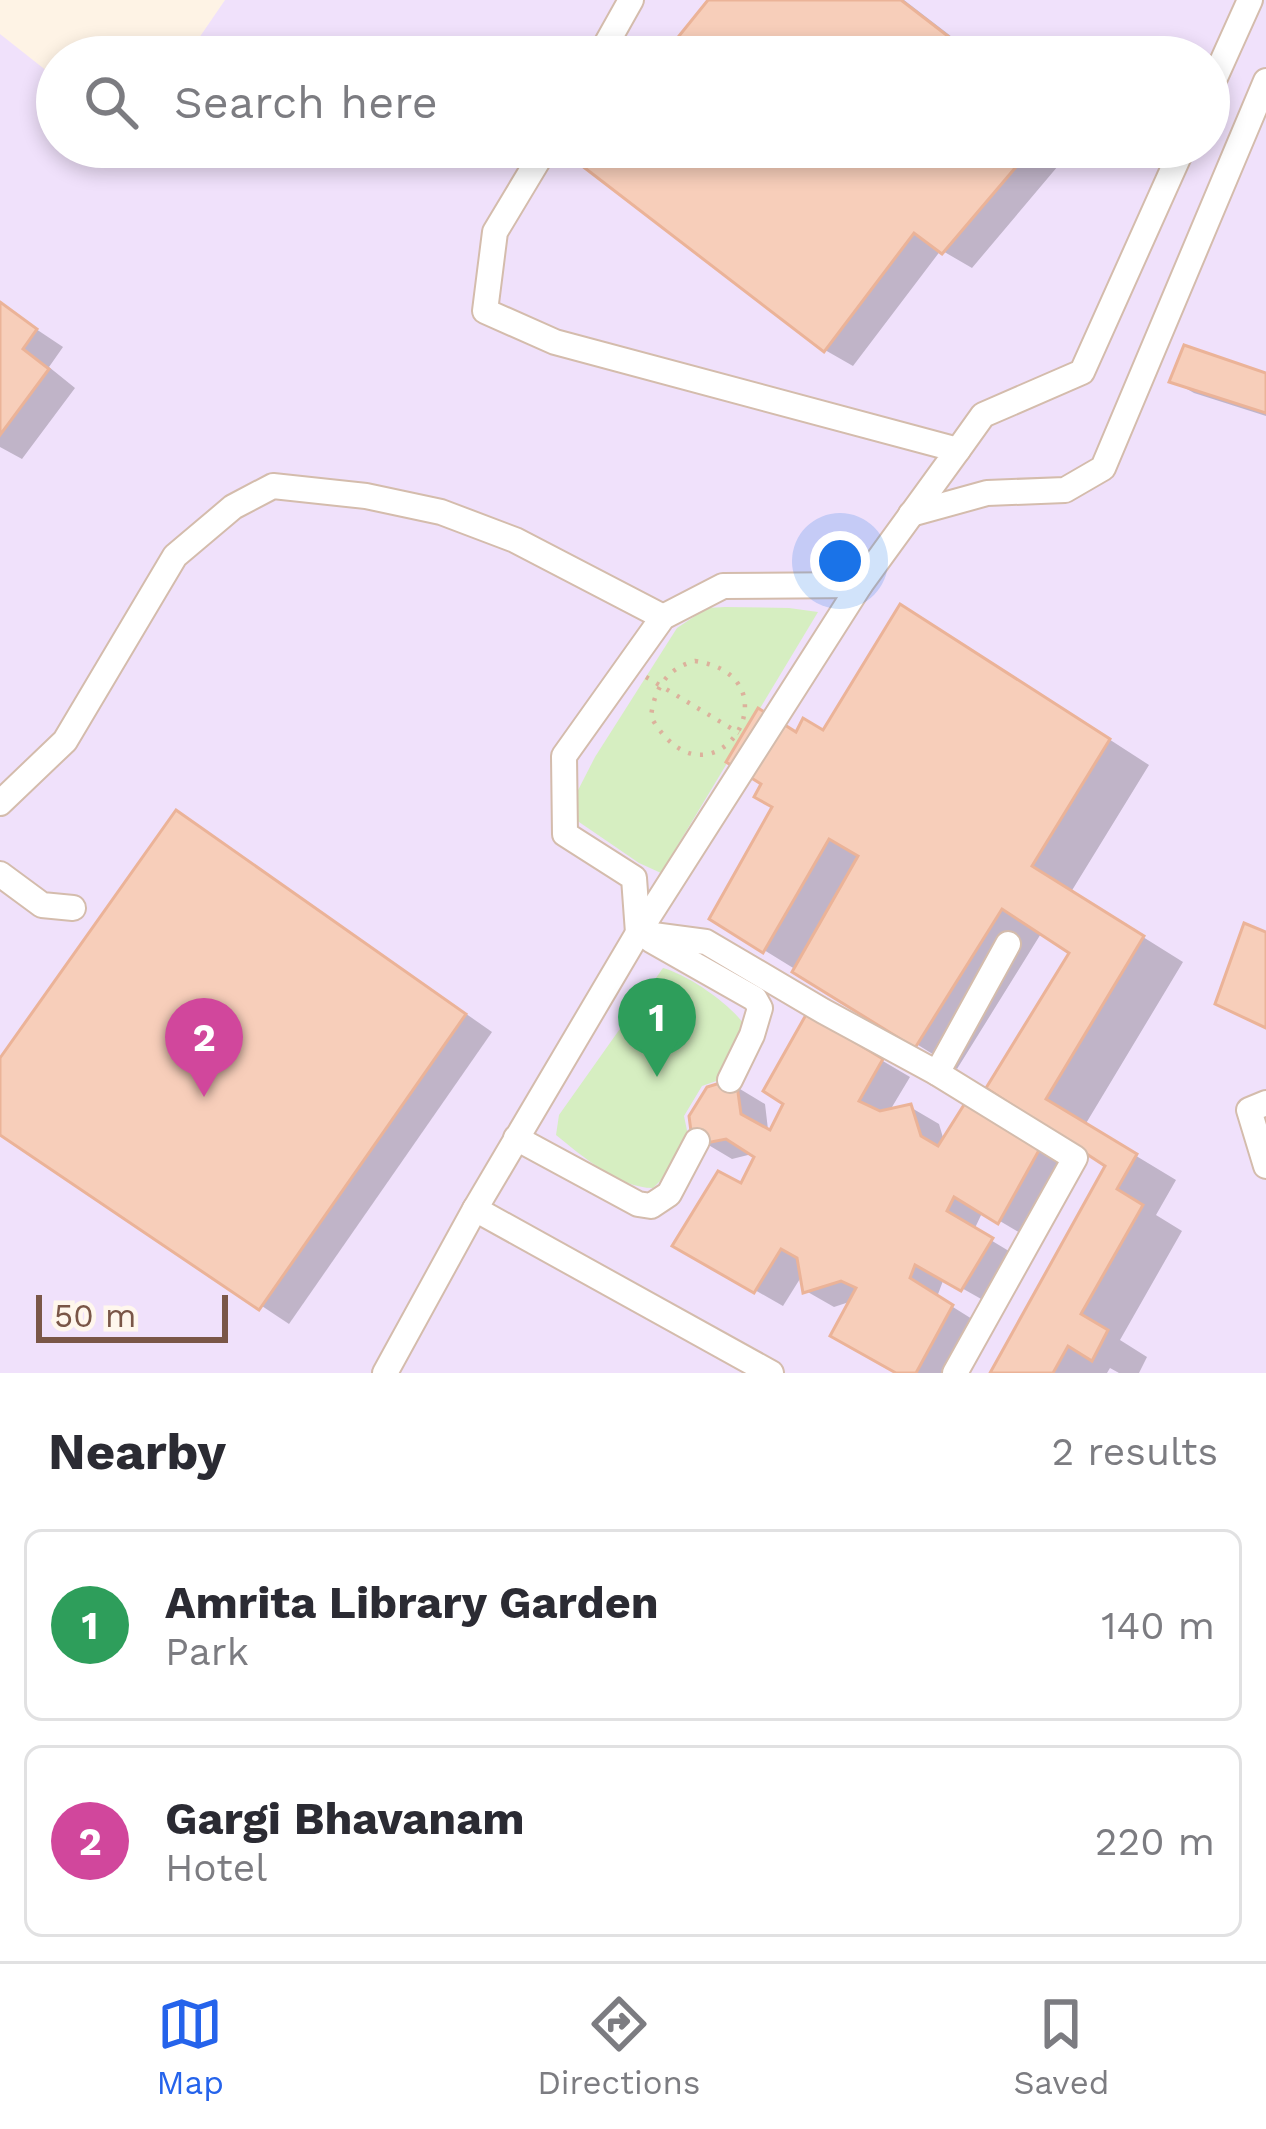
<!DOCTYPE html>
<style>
:root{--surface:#fff;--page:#f2f2f3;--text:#2b2b33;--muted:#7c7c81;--line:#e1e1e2;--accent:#2563eb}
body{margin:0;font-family:"Work Sans",sans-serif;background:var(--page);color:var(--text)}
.scale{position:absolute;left:36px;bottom:30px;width:192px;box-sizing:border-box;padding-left:12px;border:6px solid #7a5647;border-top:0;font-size:33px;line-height:42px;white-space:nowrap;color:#7a5647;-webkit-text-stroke:9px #fff7ed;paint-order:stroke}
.you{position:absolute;left:840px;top:561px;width:42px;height:42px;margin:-30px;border:9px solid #fff;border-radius:50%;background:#1a73e8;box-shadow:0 0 0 18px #1a73e833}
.badge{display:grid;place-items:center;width:78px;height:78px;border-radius:50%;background:var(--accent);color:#fff;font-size:39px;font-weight:700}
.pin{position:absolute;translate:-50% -99px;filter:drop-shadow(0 3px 6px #0008)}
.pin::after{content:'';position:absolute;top:63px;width:42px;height:36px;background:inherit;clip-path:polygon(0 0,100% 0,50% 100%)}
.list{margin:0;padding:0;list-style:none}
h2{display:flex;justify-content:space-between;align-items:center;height:156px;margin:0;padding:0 48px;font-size:51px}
h2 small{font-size:39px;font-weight:400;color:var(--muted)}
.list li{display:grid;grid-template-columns:78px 1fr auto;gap:36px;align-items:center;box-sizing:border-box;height:192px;margin:0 24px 24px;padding:0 24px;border:3px solid var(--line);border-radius:18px}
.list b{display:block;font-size:45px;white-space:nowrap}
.list p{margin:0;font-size:39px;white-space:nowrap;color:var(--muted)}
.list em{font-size:39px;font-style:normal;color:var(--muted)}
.icon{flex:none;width:66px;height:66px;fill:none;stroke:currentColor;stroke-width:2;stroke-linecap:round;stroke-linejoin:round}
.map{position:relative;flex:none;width:1266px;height:1373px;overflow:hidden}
.search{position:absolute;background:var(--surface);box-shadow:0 6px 18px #0003;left:36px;right:36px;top:36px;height:132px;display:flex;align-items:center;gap:30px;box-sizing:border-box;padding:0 42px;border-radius:66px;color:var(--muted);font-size:45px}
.sheet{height:588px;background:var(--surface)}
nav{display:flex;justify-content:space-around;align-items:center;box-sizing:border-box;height:168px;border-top:3px solid var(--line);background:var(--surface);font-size:33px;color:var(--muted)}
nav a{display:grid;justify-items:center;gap:6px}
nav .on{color:var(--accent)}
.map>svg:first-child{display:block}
</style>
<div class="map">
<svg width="1266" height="1373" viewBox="0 0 1266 1373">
<rect width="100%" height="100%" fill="#fef3e5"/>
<path fill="#f0e1fb" d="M 225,0 L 1266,0 L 1266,1373 L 0,1373 L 0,34 L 57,79 L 57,147 L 1209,147 L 1209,57 L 186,57 Z"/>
<g fill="#d6eec1">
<path d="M 725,607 L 789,608 L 818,612 L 661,873 L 639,863 L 579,822 L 574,815 L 573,800 L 595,757 L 677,628 L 707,608 Z"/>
<path d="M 663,968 C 688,975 731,1004 745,1026 L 725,1078 L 702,1086 L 684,1116 L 689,1140 L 665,1176 L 653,1188 C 619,1188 582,1156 556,1135 L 559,1115 Z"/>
</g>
<g fill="#0003">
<path d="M 711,0 L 904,0 L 978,57 L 666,57 Z"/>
<path d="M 593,147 L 1074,147 L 972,268 L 941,250 L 853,366 L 825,350 Z"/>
<path d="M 0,305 L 63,347 L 49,367 L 75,388 L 22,459 L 0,447 Z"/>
<path d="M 1266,376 L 1266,416 L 1194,393 L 1173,381 Z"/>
<path d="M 942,631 L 1149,765 L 1071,892 L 1183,962 L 1085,1125 L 1176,1180 L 1156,1215 L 1182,1231 L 1120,1340 L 1147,1357 L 1139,1373 L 1119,1373 L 1110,1368 L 1107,1373 L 993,1373 L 1109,1165 L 990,1087 L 1073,952 L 1042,932 L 957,1069 L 764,950 L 776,807 L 798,735 L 824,734 Z"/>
<path d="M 176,814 L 204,830 L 492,1032 L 289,1324 L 0,1131 L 0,1063 Z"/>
<path d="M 808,1017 L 910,1077 L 889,1112 L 910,1107 L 939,1124 L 944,1141 L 968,1104 L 1069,1162 L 1027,1237 L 983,1211 L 974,1230 L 1019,1257 L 990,1304 L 944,1278 L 937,1297 L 980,1324 L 953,1373 L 901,1373 L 852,1301 L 834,1307 L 806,1291 L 803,1274 L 783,1306 L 676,1245 L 742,1187 L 760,1152 L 732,1159 L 695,1137 L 730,1083 L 765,1104 L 769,1138 L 787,1103 Z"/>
</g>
<g fill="#f7ceba" stroke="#ebb398" stroke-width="3">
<path d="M 708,0 L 901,0 L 975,57 L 662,57 Z"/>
<path d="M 590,147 L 1033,147 L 942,254 L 914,233 L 824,352 L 577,162 Z"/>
<path d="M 0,302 L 37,329 L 23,349 L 49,369 L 0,435 Z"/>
<path d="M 1184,345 L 1266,373 L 1266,413 L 1169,382 Z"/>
<path d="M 900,604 L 1110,739 L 1032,866 L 1144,936 L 1046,1099 L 1137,1154 L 1117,1189 L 1143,1205 L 1081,1314 L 1108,1330 L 1092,1361 L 1068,1346 L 1053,1373 L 990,1373 L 1105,1166 L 986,1088 L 1069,953 L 1002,909 L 915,1048 L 792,972 L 858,856 L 829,839 L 763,953 L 709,919 L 772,807 L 754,797 L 761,784 L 726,762 L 758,708 L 796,732 L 803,718 L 823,730 Z"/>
<path d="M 176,810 L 466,1014 L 259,1310 L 0,1135 L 0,1058 Z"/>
<path d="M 1244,923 L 1266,932 L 1266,1028 L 1215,1004 Z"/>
<path d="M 807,1013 L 883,1059 L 859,1101 L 880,1111 L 911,1104 L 921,1136 L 938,1146 L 967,1100 L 1043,1143 L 998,1224 L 954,1197 L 947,1211 L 993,1238 L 961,1291 L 915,1265 L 910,1278 L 953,1305 L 916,1373 L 896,1373 L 830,1336 L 856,1288 L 841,1281 L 803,1293 L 797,1258 L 781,1249 L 754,1293 L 672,1246 L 718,1171 L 741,1183 L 754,1157 L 726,1139 L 701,1144 L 692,1139 L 689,1116 L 707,1087 L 730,1080 L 737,1085 L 741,1114 L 770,1130 L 783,1104 L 763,1091 Z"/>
</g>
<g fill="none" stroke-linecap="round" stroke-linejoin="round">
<g stroke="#d4bcac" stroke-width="28">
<g id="street">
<path d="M 599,57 L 631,0"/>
<path d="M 1209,91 L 1250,0"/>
<path d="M 546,147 L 495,232 L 485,311 L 555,342 L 958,450 L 860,585 L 723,586 L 663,617 L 564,756 L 565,834 L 634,878 L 638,933"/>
<path d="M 958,450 L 983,415 L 1082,372 L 1183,147"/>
<path d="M 911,514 L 987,493 L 1065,490 L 1103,468 L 1266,81"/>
<path d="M 0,803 L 65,741 L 175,556 L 233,507 L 273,486 L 366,496 L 441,512 L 515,540 L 663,617"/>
<path d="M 0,874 L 42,905 L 73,908"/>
<path d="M 638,933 L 860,585"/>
<path d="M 651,940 L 755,999 L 760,1008 L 752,1035 L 730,1080"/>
<path d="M 937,1073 L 1075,1158 L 955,1373"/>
<path d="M 1266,1103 L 1249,1110 L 1266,1166"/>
<path d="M 516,1138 L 638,1204 L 651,1206 L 669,1194 L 697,1141"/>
<path d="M 475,1209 L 771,1373"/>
<path d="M 385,1373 L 475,1209 L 638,933 L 706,942 L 823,1011 L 937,1073 L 1008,944"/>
</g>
</g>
<g stroke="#dcb19c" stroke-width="4.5" stroke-dasharray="3 9" stroke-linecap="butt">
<path d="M 695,661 C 803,677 711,822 651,717 C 654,689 667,668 695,661 Z"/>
<path d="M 646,677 L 739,733"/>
</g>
<use href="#street" stroke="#fff" stroke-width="24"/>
</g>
</svg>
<div class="scale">50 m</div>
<div class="you"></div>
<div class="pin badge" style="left:657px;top:1077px;background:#2e9e5b">1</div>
<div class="pin badge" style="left:204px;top:1097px;background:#d1479c">2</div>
<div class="search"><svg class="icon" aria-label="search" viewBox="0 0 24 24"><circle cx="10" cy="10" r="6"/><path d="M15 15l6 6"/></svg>Search here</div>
</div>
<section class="sheet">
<h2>Nearby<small>2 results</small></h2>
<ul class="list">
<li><span class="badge" style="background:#2e9e5b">1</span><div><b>Amrita Library Garden</b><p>Park</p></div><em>140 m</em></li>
<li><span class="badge" style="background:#d1479c">2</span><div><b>Gargi Bhavanam</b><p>Hotel</p></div><em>220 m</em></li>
</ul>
</section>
<nav>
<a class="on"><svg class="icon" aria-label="map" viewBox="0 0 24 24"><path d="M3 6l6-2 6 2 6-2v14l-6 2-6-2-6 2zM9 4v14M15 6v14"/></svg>Map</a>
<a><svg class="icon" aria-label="directions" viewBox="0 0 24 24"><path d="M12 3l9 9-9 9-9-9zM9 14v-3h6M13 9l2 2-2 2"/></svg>Directions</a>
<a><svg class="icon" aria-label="saved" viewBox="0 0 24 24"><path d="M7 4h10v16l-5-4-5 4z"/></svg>Saved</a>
</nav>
